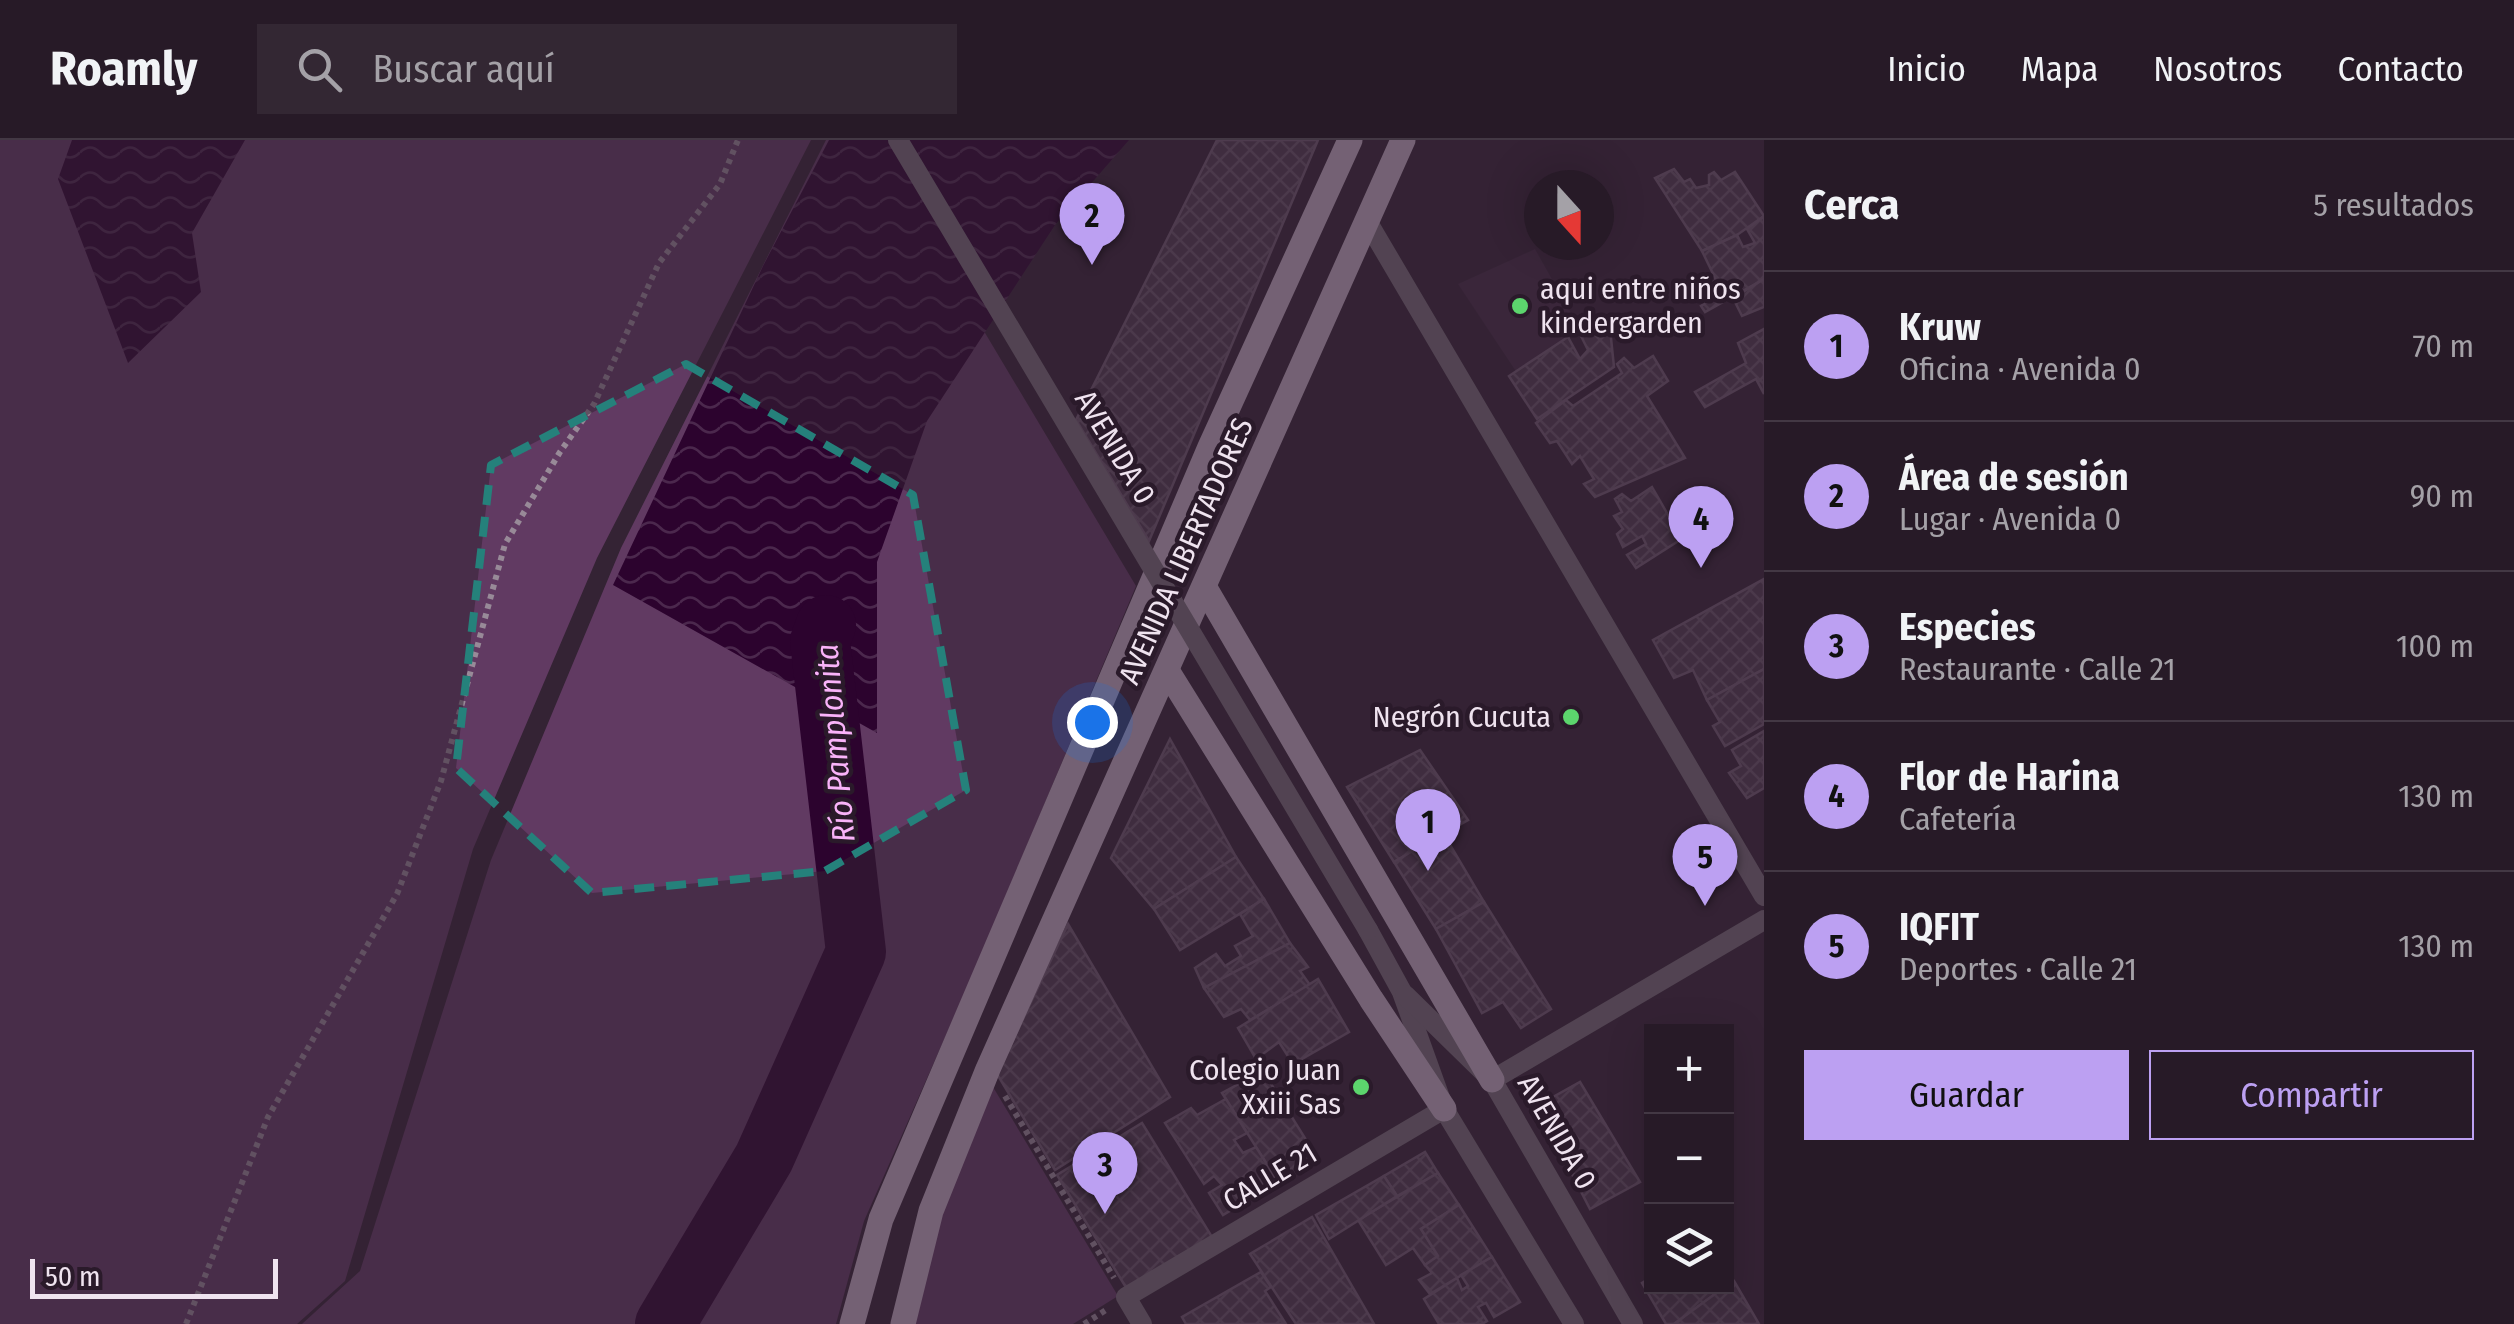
<!DOCTYPE html>
<html lang="es">
<meta charset="utf-8">
<style>
:root{--surface:#271a27;--page:#332733;--text:#f1f3f6;--muted:#a4a1a7;--line:#433844;--accent:#bca0f2}
body{margin:0;font-family:"Fira Sans Condensed",sans-serif;background:var(--page);color:var(--text)}
.controls{position:absolute;right:30px;bottom:30px;display:grid;overflow:hidden;border-radius:0px;box-shadow:0 10px 40px #0002}
.controls button{width:90px;height:90px;display:grid;place-items:center;padding:0;border:0;border-bottom:2px solid var(--line);background:var(--surface);color:var(--text);font:50px sans-serif}
.compass{position:absolute;left:1524px;top:30px;width:90px;height:90px;border-radius:50%;background:var(--surface);box-shadow:0 10px 40px #0002;rotate:159deg}
.scale{position:absolute;left:30px;bottom:25px;width:248px;box-sizing:border-box;padding-left:10px;border:5px solid #efe3ef;border-top:0;font-size:28px;line-height:35px;white-space:nowrap;color:#efe3ef;-webkit-text-stroke:8px #2a1a2a;paint-order:stroke}
.you{position:absolute;left:1092px;top:582px;width:35px;height:35px;margin:-25px;border:8px solid #fff;border-radius:50%;background:#1a73e8;box-shadow:0 0 0 15px #1a73e833}
.badge{display:grid;place-items:center;width:65px;height:65px;border-radius:50%;background:var(--accent);color:#111;font-size:32px;font-weight:700}
.pin{position:absolute;translate:-50% -82px;filter:drop-shadow(0 2px 5px #0008)}
.pin::after{content:'';position:absolute;top:52px;width:35px;height:30px;background:inherit;clip-path:polygon(0 0,100% 0,50% 100%)}
.list{margin:0;padding:0;list-style:none}
h2{display:flex;justify-content:space-between;align-items:center;height:130px;margin:0;padding:0 40px;font-size:42px}
h2 small{font-size:32px;font-weight:400;color:var(--muted)}
.list li{display:grid;grid-template-columns:65px 1fr auto;gap:30px;align-items:center;box-sizing:border-box;height:150px;padding:0 40px;border-top:2px solid var(--line)}
.list b{display:block;font-size:38px;white-space:nowrap}
.list p{margin:0;font-size:32px;white-space:nowrap;color:var(--muted)}
.list em{font-size:32px;font-style:normal;color:var(--muted)}
.actions{display:flex;gap:20px;padding:30px 40px}
.actions a{flex:1;padding:22px 0;border:2px solid var(--accent);border-radius:0px;text-align:center;font-size:35px;color:var(--accent)}
.actions .main{background:var(--accent);color:#111}
.icon{flex:none;width:55px;height:55px;fill:none;stroke:currentColor;stroke-width:2;stroke-linecap:round;stroke-linejoin:round}
.map{position:relative;flex:none;width:1764px;height:1184px;overflow:hidden}
header{display:flex;align-items:center;gap:60px;box-sizing:border-box;height:140px;padding:0 50px;background:var(--surface);border-bottom:2px solid var(--line)}
header strong{font-size:48px}
nav{display:flex;gap:55px;margin-inline-start:auto;font-size:35px}
.search{width:700px;height:90px;background:var(--page);display:flex;align-items:center;gap:25px;box-sizing:border-box;padding:0 35px;border-radius:0px;color:var(--muted);font-size:38px}
main{display:flex}
aside{flex:1;background:var(--surface)}
.map>svg:first-child{display:block}
</style>
<header>
<strong>Roamly</strong>
<div class="search"><svg class="icon" aria-label="search" viewBox="0 0 24 24"><circle cx="10" cy="10" r="6"/><path d="M15 15l6 6"/></svg>Buscar aquí</div>
<nav><a>Inicio</a><a>Mapa</a><a>Nosotros</a><a>Contacto</a></nav>
</header>
<main>
<div class="map">
<svg width="1764" height="1184" viewBox="0 0 1764 1184">
<defs>
<pattern id="water-waves" width="16" height="10" patternUnits="userSpaceOnUse" patternTransform="scale(2.5)"><rect width="16" height="10" fill="#2c032e"/><path d="M0 5q4-4 8 0t8 0" fill="none" stroke="#4b284d"/></pattern>
<pattern id="building-cross-hatch" width="8" height="8" patternUnits="userSpaceOnUse" patternTransform="scale(2.5)"><rect width="8" height="8" fill="#4c3a4c"/><path d="M0 0l8 8M0 8l8-8" fill="none" stroke="#665666"/></pattern>
</defs>
<rect width="100%" height="100%" fill="#342334"/>
<path fill="#402b41" d="M 1535,109 L 1580,189 L 1517,233 L 1458,144 Z"/>
<g fill="#613a62">
<path d="M 0,0 L 811,0 L 597,418 L 473,709 L 345,1141 L 297,1184 L 0,1184 Z"/>
<path d="M 826,0 L 870,0 L 1136,446 L 973,834 L 864,1081 L 836,1184 L 302,1184 L 360,1131 L 491,720 L 621,408 Z"/>
<path d="M 993,947 L 1118,1156 L 1073,1184 L 911,1184 L 938,1074 Z"/>
</g>
<g fill="url(#water-waves)">
<path d="M 72,0 L 245,0 L 192,93 L 201,152 L 128,223 L 58,39 Z"/>
<path d="M 829,0 L 1129,0 L 1055,85 L 927,281 L 877,422 L 877,593 L 613,445 L 763,126 Z"/>
</g>
<g fill="none" stroke-linecap="round" stroke-linejoin="round">
<path stroke="#2c032e" stroke-width="60" d="M 665,1184 L 764,1018 L 856,812 L 820,501 L 826,485"/>
</g>
<g fill="url(#building-cross-hatch)" stroke="#6d5a6d" stroke-width="2.5">
<path d="M 1217,0 L 1318,0 L 1149,401 L 1076,280 Z"/>
<path d="M 1674,29 L 1684,42 L 1690,39 L 1696,48 L 1709,45 L 1709,35 L 1714,32 L 1721,40 L 1735,32 L 1764,76 L 1737,95 L 1702,111 L 1655,38 Z"/>
<path d="M 1764,76 L 1764,139 L 1705,172 L 1701,166 L 1709,161 L 1702,150 L 1716,140 L 1702,111 L 1737,95 L 1743,107 L 1755,103 L 1747,89 Z"/>
<path d="M 1764,139 L 1764,167 L 1742,176 L 1733,158 Z"/>
<path d="M 1609,179 L 1614,227 L 1537,279 L 1509,236 L 1568,197 L 1580,219 L 1588,210 L 1581,196 Z"/>
<path d="M 1764,189 L 1764,254 L 1756,239 L 1705,267 L 1695,252 L 1746,223 L 1738,203 Z"/>
<path d="M 1653,216 L 1668,241 L 1647,256 L 1685,318 L 1595,357 L 1584,344 L 1594,339 L 1580,316 L 1572,324 L 1557,301 L 1550,303 L 1536,283 L 1566,260 L 1573,266 L 1622,233 L 1617,224 L 1624,218 L 1634,228 Z"/>
<path d="M 1652,347 L 1671,380 L 1697,364 L 1708,382 L 1636,428 L 1627,415 L 1646,404 L 1642,396 L 1623,407 L 1617,394 L 1623,389 L 1614,376 L 1622,372 L 1615,359 L 1622,354 L 1631,361 Z"/>
<path d="M 1764,439 L 1764,529 L 1707,560 L 1693,530 L 1674,538 L 1653,500 Z"/>
<path d="M 1764,529 L 1764,584 L 1725,606 L 1713,586 L 1720,582 L 1707,560 Z"/>
<path d="M 1764,591 L 1764,648 L 1747,658 L 1729,633 L 1741,626 L 1732,610 Z"/>
<path d="M 1170,599 L 1236,717 L 1154,769 L 1111,718 Z"/>
<path d="M 1420,610 L 1468,680 L 1394,722 L 1347,647 Z"/>
<path d="M 1443,693 L 1484,762 L 1436,789 L 1394,722 Z"/>
<path d="M 1236,717 L 1264,759 L 1180,810 L 1154,769 Z"/>
<path d="M 1264,759 L 1290,803 L 1204,848 L 1195,828 L 1216,814 L 1225,826 L 1241,816 L 1235,806 L 1253,796 L 1240,774 Z"/>
<path d="M 1484,762 L 1551,869 L 1521,888 L 1503,862 L 1482,873 L 1436,789 Z"/>
<path d="M 1068,784 L 1170,957 L 1055,1030 L 997,934 Z"/>
<path d="M 1290,803 L 1308,827 L 1300,831 L 1310,845 L 1250,880 L 1241,869 L 1224,877 L 1204,848 Z"/>
<path d="M 1318,839 L 1349,892 L 1293,924 L 1279,902 L 1256,919 L 1238,888 Z"/>
<path d="M 1263,931 L 1318,1019 L 1278,1042 L 1222,953 Z"/>
<path d="M 1580,942 L 1640,1042 L 1590,1069 L 1537,966 Z"/>
<path d="M 1226,959 L 1247,993 L 1234,1000 L 1243,1013 L 1256,1007 L 1278,1042 L 1223,1075 L 1209,1053 L 1222,1045 L 1214,1036 L 1204,1044 L 1165,983 L 1191,968 L 1197,975 Z"/>
<path d="M 1142,983 L 1212,1097 L 1127,1149 L 1057,1035 Z"/>
<path d="M 1425,1012 L 1438,1033 L 1397,1056 L 1384,1036 Z"/>
<path d="M 1438,1033 L 1459,1065 L 1421,1089 L 1438,1116 L 1425,1125 L 1413,1108 L 1386,1125 L 1358,1080 Z"/>
<path d="M 1384,1036 L 1397,1056 L 1329,1099 L 1316,1075 Z"/>
<path d="M 1459,1065 L 1492,1117 L 1430,1154 L 1419,1140 L 1432,1133 L 1425,1125 L 1438,1116 L 1421,1089 Z"/>
<path d="M 1312,1077 L 1374,1184 L 1296,1184 L 1250,1114 Z"/>
<path d="M 1492,1117 L 1520,1162 L 1494,1177 L 1486,1163 L 1478,1167 L 1487,1181 L 1482,1184 L 1439,1184 L 1424,1159 L 1457,1138 L 1462,1150 L 1468,1146 L 1461,1135 Z"/>
<path d="M 1261,1132 L 1271,1147 L 1265,1151 L 1286,1184 L 1186,1184 L 1182,1177 Z"/>
<path d="M 1652,1137 L 1652,1146 L 1726,1146 L 1674,1184 L 1666,1184 L 1642,1143 Z"/>
<path d="M 1734,1141 L 1759,1184 L 1674,1184 L 1726,1146 Z"/>
</g>
<g fill="none" stroke-linecap="round" stroke-linejoin="round">
<g stroke="#988a98" stroke-width="6" stroke-dasharray="5 5" stroke-linecap="butt">
<path d="M 1005,956 L 1114,1138"/>
<path d="M 186,1184 L 268,977 L 397,754 L 441,641 L 505,404 L 560,312 L 594,264 L 659,123 L 720,44 L 738,0"/>
<path d="M 1084,1184 L 1106,1170"/>
</g>
<g stroke="#756c75" stroke-width="20">
<path d="M 1367,81 L 1764,756"/>
<path d="M 1492,940 L 1764,780"/>
<path d="M 1142,1184 L 1126,1157 L 1444,969"/>
</g>
<g stroke="#756c75" stroke-width="20">
<path d="M 1368,790 L 1402,852 L 1444,969 L 1574,1184"/>
<path d="M 1405,855 L 1492,940 L 1633,1184"/>
</g>
<g stroke="#c0aec0" stroke-width="25">
<path d="M 1205,448 L 1492,940"/>
<path d="M 1168,532 L 1371,859 L 1444,969"/>
<path d="M 852,1184 L 881,1079 L 1210,307 L 1350,0"/>
<path d="M 903,1184 L 931,1071 L 988,929 L 1403,0"/>
</g>
<path stroke="#756c75" stroke-width="20" d="M 898,0 L 1368,790"/>
</g>
<path d="M0 0H1764V1184H0ZM 686,224 L 913,355 L 966,650 L 825,731 L 592,753 L 456,628 L 491,325 Z" fill="#342334" fill-opacity=".55" fill-rule="evenodd"/>
<path fill="none" stroke="#25817b" stroke-width="8" stroke-dasharray="20 12" stroke-linejoin="round" d="M 686,224 L 913,355 L 966,650 L 825,731 L 592,753 L 456,628 L 491,325 Z"/>
<g fill="#5cd56d" stroke="#2a1a2a" stroke-width="4">
<circle cx="1520" cy="166" r="10"/>
<circle cx="1571" cy="577" r="10"/>
<circle cx="1361" cy="947" r="10"/>
</g>
<g text-anchor="middle" stroke-width="9" stroke-linejoin="round" paint-order="stroke">
<g font-size="30" fill="#efe3ef" stroke="#2a1a2a" text-anchor="end">
<text x="1540" y="159" text-anchor="start">aqui entre niños<tspan x="1540" dy="34">kindergarden</tspan></text>
<text x="1551" y="587">Negrón Cucuta</text>
<text x="1341" y="940">Colegio Juan<tspan x="1341" dy="34">Xxiii Sas</tspan></text>
</g>
<g font-size="30" fill="#efe3ef" stroke="#2a1a2a">
<text transform="translate(1115 307) rotate(59)" y="10">AVENIDA 0</text>
<text transform="translate(1186 411) rotate(-66)" y="10">AVENIDA LIBERTADORES</text>
<text transform="translate(1557 992) rotate(60)" y="10">AVENIDA 0</text>
<text transform="translate(1270 1037) rotate(-31)" y="10">CALLE 21</text>
</g>
<g font-size="32" font-style="italic" fill="#f9b3f9" stroke="#2a1a2a">
<text transform="translate(835 603) rotate(-95)" y="11">Río Pamplonita</text>
</g>
</g>
</svg>
<div class="controls">
<button>+</button>
<button>−</button>
<button><svg class="icon" aria-label="layers" viewBox="0 0 24 24"><path d="M12 4l9 5-9 5-9-5zM3 14l9 5 9-5"/></svg></button>
</div>
<svg class="compass" viewBox="-18 -18 36 36"><path d="M0-13l5 13h-10z" fill="#e53935"/><path d="M0 13l5-13h-10z" fill="#a4a1a7"/></svg>
<div class="scale">50 m</div>
<div class="you"></div>
<div class="pin badge" style="left:1428px;top:731px">1</div>
<div class="pin badge" style="left:1092px;top:125px">2</div>
<div class="pin badge" style="left:1105px;top:1074px">3</div>
<div class="pin badge" style="left:1701px;top:428px">4</div>
<div class="pin badge" style="left:1705px;top:766px">5</div>
</div>
<aside>
<h2>Cerca<small>5 resultados</small></h2>
<ul class="list">
<li><span class="badge">1</span><div><b>Kruw</b><p>Oficina · Avenida 0</p></div><em>70 m</em></li>
<li><span class="badge">2</span><div><b>Área de sesión</b><p>Lugar · Avenida 0</p></div><em>90 m</em></li>
<li><span class="badge">3</span><div><b>Especies</b><p>Restaurante · Calle 21</p></div><em>100 m</em></li>
<li><span class="badge">4</span><div><b>Flor de Harina</b><p>Cafetería</p></div><em>130 m</em></li>
<li><span class="badge">5</span><div><b>IQFIT</b><p>Deportes · Calle 21</p></div><em>130 m</em></li>
</ul>
<div class="actions"><a class="main">Guardar</a><a>Compartir</a></div>
</aside>
</main>
